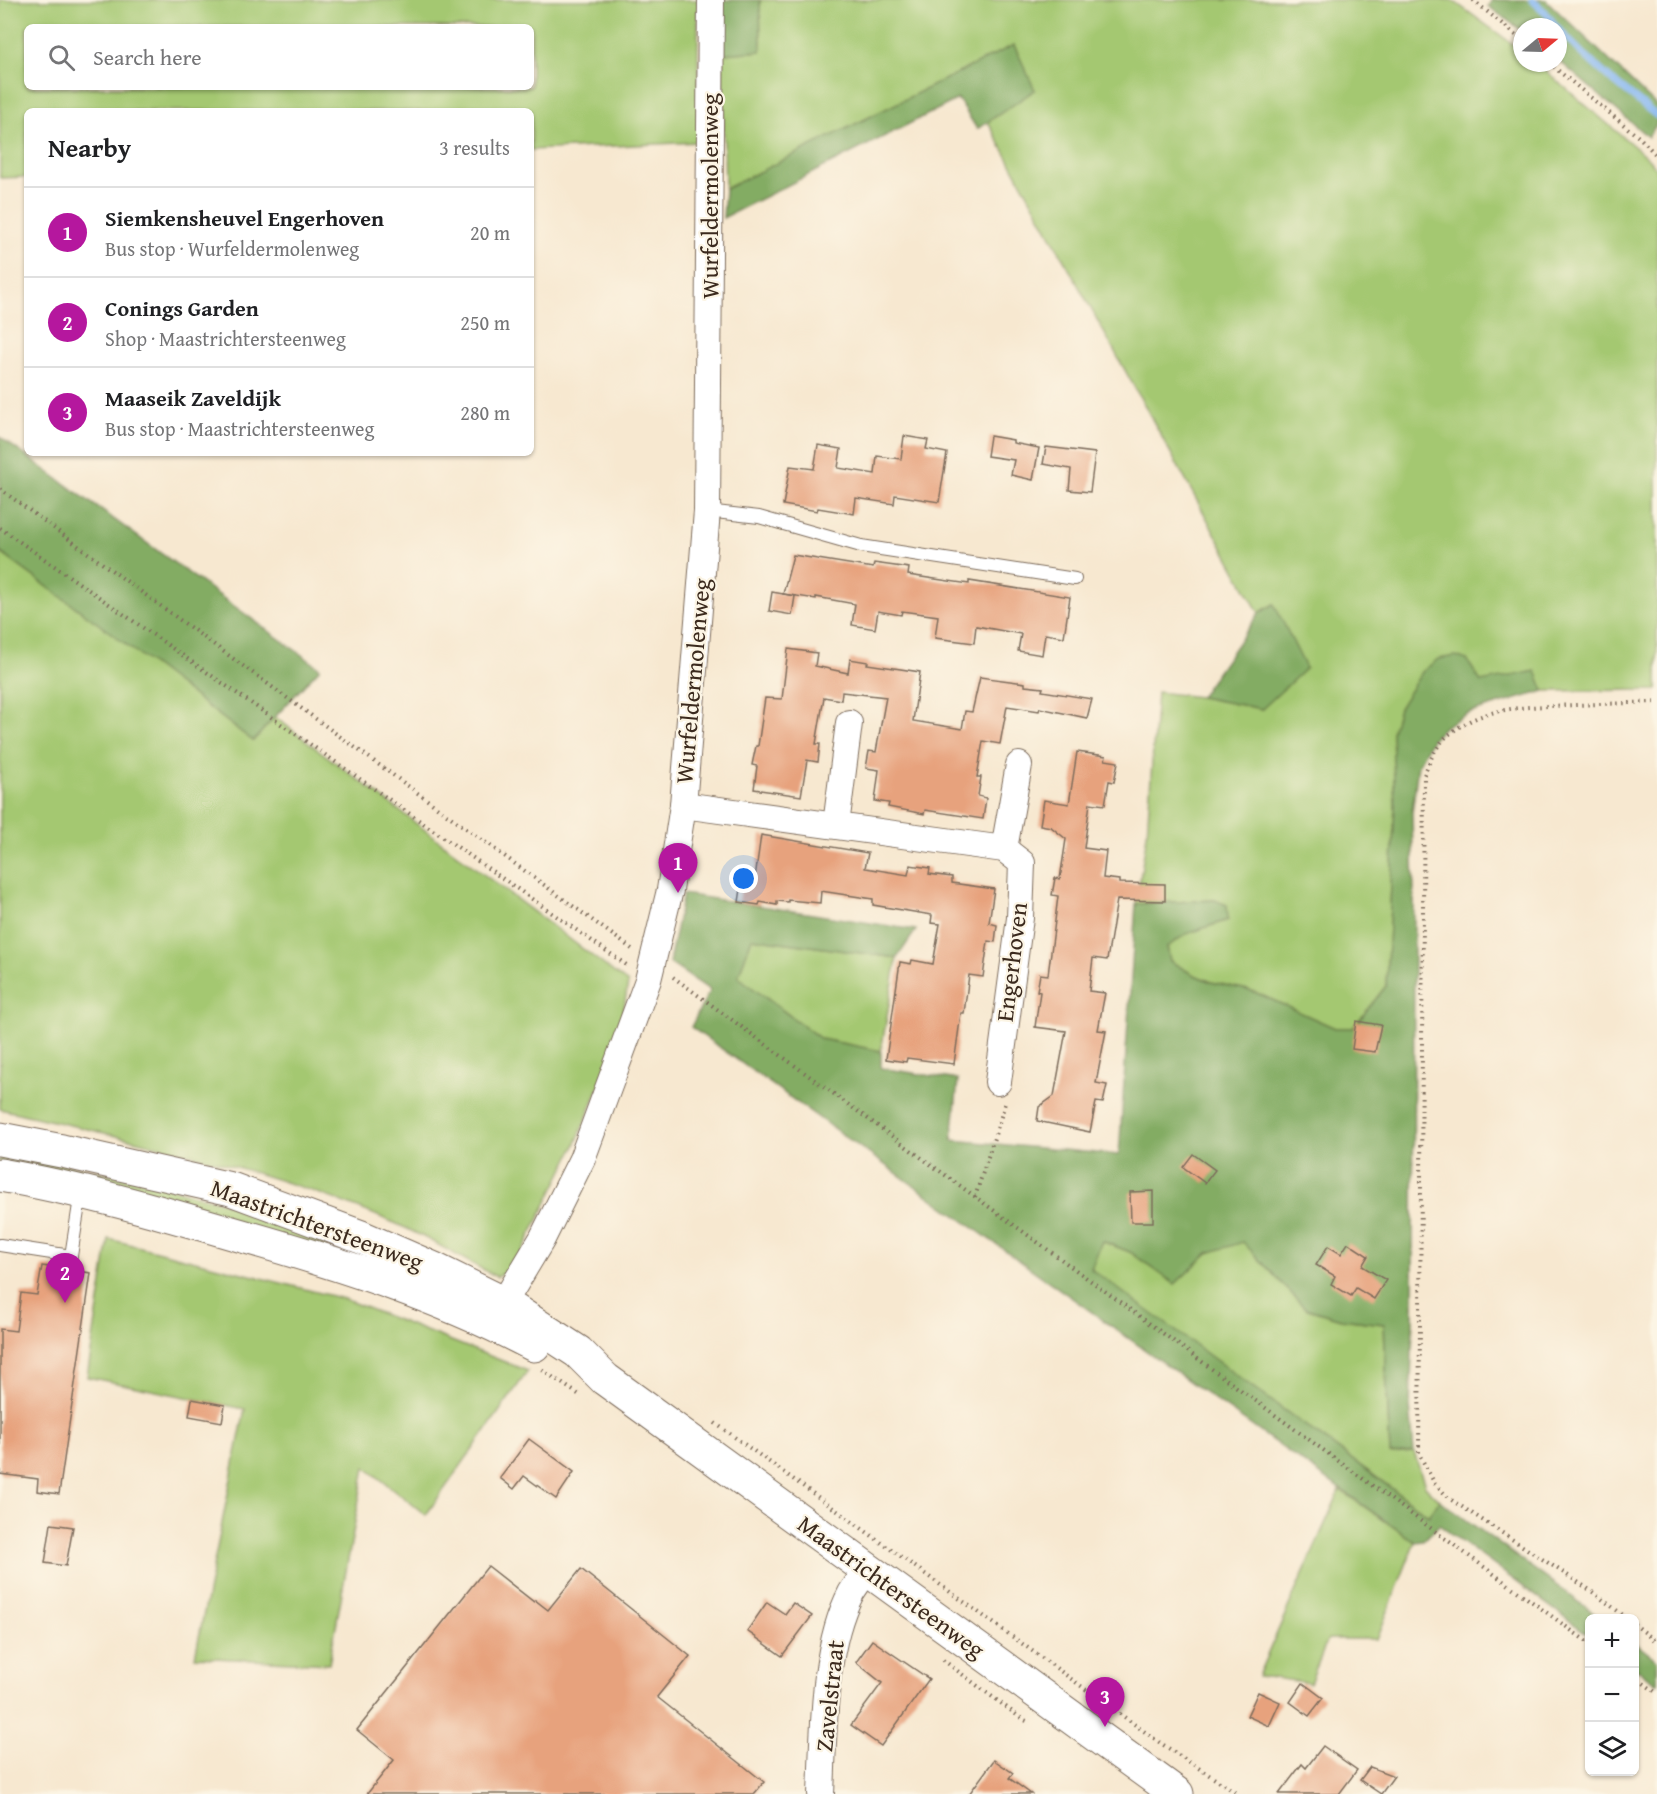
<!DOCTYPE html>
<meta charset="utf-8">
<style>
:root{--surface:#fff;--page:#f2f2f2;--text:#202124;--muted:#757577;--line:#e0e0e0;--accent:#b5179e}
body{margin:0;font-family:"Gentium Book Plus",serif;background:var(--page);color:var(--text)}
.controls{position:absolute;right:18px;bottom:18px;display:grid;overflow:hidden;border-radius:9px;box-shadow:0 2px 4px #0004}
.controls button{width:54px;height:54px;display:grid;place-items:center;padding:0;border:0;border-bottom:2px solid var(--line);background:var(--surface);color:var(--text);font:30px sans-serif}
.compass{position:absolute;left:1513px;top:18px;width:54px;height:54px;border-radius:50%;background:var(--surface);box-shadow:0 2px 4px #0004;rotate:71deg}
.you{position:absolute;left:744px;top:879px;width:21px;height:21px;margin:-15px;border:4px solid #fff;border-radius:50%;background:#1a73e8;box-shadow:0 0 0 9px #1a73e833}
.badge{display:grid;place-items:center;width:39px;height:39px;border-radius:50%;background:var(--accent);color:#fff;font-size:20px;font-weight:700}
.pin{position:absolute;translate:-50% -50px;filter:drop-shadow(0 2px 3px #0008)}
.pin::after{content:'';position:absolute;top:32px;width:21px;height:18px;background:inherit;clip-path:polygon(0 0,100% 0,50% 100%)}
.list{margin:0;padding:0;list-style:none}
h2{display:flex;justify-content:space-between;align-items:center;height:78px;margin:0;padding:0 24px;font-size:26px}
h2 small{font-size:20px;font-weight:400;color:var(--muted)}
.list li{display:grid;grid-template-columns:39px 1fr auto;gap:18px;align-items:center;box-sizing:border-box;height:90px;padding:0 24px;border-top:2px solid var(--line)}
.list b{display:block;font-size:22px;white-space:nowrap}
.list p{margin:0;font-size:20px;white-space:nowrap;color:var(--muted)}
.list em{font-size:20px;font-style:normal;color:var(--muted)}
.icon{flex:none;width:33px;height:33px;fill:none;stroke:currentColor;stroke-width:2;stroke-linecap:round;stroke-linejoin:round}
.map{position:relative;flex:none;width:1657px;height:1794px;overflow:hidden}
.search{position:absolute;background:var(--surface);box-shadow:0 2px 4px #0004;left:24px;top:24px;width:510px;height:66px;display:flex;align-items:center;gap:15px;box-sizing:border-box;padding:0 21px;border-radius:9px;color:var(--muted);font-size:22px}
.panel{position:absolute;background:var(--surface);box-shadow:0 2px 4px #0004;left:24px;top:108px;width:510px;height:348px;border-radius:9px}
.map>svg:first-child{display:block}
</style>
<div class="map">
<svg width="1657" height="1794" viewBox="0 0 1657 1794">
<rect width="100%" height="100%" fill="#fcf5e5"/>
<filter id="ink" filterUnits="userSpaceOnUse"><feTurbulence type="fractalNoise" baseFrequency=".0167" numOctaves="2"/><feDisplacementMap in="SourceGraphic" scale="12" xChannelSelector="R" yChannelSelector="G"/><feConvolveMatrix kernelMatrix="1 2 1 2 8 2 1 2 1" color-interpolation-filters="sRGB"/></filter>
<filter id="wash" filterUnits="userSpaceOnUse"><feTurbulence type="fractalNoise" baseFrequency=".008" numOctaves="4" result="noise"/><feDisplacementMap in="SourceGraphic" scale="24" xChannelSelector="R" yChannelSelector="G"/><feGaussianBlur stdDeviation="1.35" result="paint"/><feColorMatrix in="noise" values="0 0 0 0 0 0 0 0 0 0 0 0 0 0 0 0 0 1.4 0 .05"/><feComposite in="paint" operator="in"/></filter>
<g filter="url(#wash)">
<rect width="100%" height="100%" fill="#f7e8d0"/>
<g fill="#a4c871" stroke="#707948" stroke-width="1.5" fill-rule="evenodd">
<path d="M 0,0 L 698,0 L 698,142 L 531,150 L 531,111 L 27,111 L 27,177 L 0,178 ZM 27,27 L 531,27 L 531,87 L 27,87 Z"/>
<path d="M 760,0 L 1452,0 L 1522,51 L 1522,63 L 1536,63 L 1649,159 L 1657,169 L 1657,690 L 1544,691 L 1535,671 L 1481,683 L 1467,660 L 1392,732 L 1395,805 L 1386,986 L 1353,1028 L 1335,1028 L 1252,991 L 1212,982 L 1192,974 L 1170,961 L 1167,947 L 1186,934 L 1228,920 L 1215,900 L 1136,904 L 1147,834 L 1157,692 L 1200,697 L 1262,709 L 1274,604 L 1259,613 L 988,122 L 1034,90 L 1014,45 L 725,189 L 722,54 L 761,51 Z"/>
<path d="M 0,552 L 111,633 L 253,741 L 275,717 L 628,983 L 619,1039 L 574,1148 L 519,1258 L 506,1271 L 497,1277 C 462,1259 428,1237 392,1222 C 267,1168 132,1139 0,1109 Z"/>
<path d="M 751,938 L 897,958 L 881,1051 L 821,1039 L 738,977 Z"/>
<path d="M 0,1151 L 148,1182 L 333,1232 L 326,1252 L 0,1166 Z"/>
<path d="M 109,1239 L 344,1299 L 528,1371 L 426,1515 L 365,1467 L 329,1664 L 195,1657 L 245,1409 L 87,1377 Z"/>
<path d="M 1101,1241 L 1130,1252 L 1175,1284 L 1208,1253 L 1243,1241 L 1305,1308 L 1341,1319 L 1384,1324 L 1390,1454 L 1414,1452 L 1425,1486 L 1439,1500 L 1430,1516 L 1091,1270 Z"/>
<path d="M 1340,1490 L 1415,1542 L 1377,1639 L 1328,1639 L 1310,1683 L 1258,1676 Z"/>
</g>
<g fill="#83ac63" stroke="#5f6b40" stroke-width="1.5">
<path d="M 721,0 L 760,0 L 761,51 L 722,54 Z"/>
<path d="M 1492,0 L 1546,0 L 1657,106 L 1657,124 L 1648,137 L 1558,60 L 1558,27 L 1522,27 L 1522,31 L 1488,6 Z"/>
<path d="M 1014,45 L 1035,90 L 977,129 L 958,99 L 723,218 L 725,189 Z"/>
<path d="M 0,437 L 320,668 L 253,741 L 111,633 L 0,552 Z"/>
<path d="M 1274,604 L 1306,668 L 1262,709 L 1200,697 L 1259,613 Z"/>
<path d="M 1456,656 L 1467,660 L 1481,682 L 1536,671 L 1544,691 L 1466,714 L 1445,726 L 1432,739 L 1418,765 L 1412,813 L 1414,895 L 1413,1327 L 1410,1406 L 1414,1452 L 1390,1454 L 1384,1324 L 1341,1319 L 1305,1308 L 1243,1242 L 1208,1253 L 1175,1284 L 1130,1252 L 1102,1241 L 1091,1269 L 1429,1516 L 1439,1500 L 1601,1618 L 1590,1618 L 1589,1635 L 1439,1525 L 1423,1541 L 1415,1542 L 691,1027 L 710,990 L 669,963 L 683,894 L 916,930 L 897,958 L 752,938 L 738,977 L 821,1039 L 881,1051 L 881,1068 L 958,1080 L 952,1140 L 1119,1155 L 1136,904 L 1215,900 L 1227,905 L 1228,920 L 1186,934 L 1167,947 L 1170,961 L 1192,974 L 1211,982 L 1252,991 L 1335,1028 L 1353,1028 L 1386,986 L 1395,805 L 1392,732 L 1399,708 L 1422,672 L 1438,659 Z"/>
<path d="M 1635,1643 L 1657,1660 L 1657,1684 L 1635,1668 Z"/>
</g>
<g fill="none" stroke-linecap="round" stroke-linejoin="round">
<g stroke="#86b7f2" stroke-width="7">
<path d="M 1532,0 L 1544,11 L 1557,27"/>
<path d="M 1558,28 C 1589,63 1620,87 1657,116"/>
</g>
</g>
<g id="blocks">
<g fill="#e7a27d">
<path d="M 904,436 L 928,440 L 926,449 L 947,453 L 939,502 L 895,495 L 894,504 L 856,498 L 854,514 L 818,508 L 817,511 L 783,505 L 790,466 L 814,469 L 818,445 L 841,449 L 838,468 L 875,474 L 877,456 L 901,459 Z"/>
<path d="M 990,436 L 1013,440 L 1013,443 L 1039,448 L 1033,480 L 1011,475 L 1014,460 L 987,456 Z"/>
<path d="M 1046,447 L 1095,453 L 1090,492 L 1069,490 L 1071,469 L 1043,464 Z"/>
<path d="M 793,555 L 873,568 L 874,563 L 909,568 L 908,575 L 969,584 L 969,581 L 1070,597 L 1064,637 L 1045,634 L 1042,655 L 1018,651 L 1021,634 L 976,626 L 974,643 L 935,638 L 938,616 L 902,611 L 901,615 L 878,611 L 875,629 L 852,625 L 855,604 L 816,597 L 816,599 L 783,594 Z"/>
<path d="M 772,592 L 795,596 L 792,615 L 769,611 Z"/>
<path d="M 788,649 L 817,653 L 815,666 L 848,673 L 850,659 L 868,662 L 867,664 L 920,672 L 913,721 L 962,729 L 965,711 L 972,712 L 980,677 L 1025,683 L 1025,686 L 1043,688 L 1042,691 L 1092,699 L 1087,718 L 1040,708 L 1039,711 L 1007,706 L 1000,744 L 983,741 L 977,777 L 981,777 L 978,796 L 986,798 L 983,819 L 925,810 L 924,814 L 888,807 L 889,803 L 875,801 L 879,770 L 866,768 L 869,751 L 876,752 L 886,697 L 842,692 L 841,700 L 824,697 L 816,744 L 820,744 L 818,762 L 807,760 L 801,796 L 754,789 L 757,766 L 752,765 L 756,746 L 758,746 L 765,698 L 782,699 Z"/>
<path d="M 1077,752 L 1106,756 L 1105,760 L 1118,762 L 1114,782 L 1109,781 L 1105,805 L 1090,803 L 1084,848 L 1106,851 L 1103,878 L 1119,880 L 1119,883 L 1165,884 L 1165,901 L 1117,900 L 1107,960 L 1093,958 L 1089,991 L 1105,993 L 1098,1030 L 1106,1031 L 1096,1083 L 1107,1085 L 1103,1103 L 1096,1102 L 1090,1132 L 1037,1121 L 1039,1107 L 1054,1096 L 1066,1031 L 1035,1027 L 1040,992 L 1037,991 L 1040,974 L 1048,975 L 1054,929 L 1058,896 L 1052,895 L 1055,878 L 1060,879 L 1066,839 L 1051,827 L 1040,825 L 1044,800 L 1069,804 Z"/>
<path d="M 761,835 L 868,853 L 865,868 L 908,875 L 910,865 L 930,868 L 929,874 L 952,877 L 952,883 L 994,889 L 989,923 L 997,925 L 995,942 L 988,941 L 983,977 L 969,975 L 964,1013 L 961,1013 L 954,1064 L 907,1058 L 906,1062 L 886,1059 L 900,962 L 911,964 L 912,960 L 933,964 L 940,924 L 931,923 L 932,915 L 873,905 L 873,899 L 821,891 L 820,903 L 788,900 L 788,902 L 777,901 L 777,905 L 760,902 L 759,905 L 739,902 L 743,876 L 755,878 Z"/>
<path d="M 1356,1021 L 1381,1025 L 1375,1052 L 1352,1049 Z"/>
<path d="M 1193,1154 L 1215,1170 L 1205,1183 L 1183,1167 Z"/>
<path d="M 1153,1191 L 1153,1222 L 1131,1222 L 1130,1192 Z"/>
<path d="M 1348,1243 L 1368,1256 L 1362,1266 L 1386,1280 L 1374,1299 L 1356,1288 L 1351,1296 L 1331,1284 L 1335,1276 L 1316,1265 L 1328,1246 L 1341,1254 Z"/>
<path d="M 42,1266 L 91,1273 L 59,1494 L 37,1491 L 38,1479 L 0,1474 L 0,1329 L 16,1331 L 21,1293 L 37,1295 Z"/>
<path d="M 192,1399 L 225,1405 L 222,1422 L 189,1416 Z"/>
<path d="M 529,1439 L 574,1472 L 556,1499 L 524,1476 L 514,1489 L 500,1478 Z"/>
<path d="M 51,1524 L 73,1527 L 66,1566 L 45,1563 Z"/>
<path d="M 488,1566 L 534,1602 L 535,1600 L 548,1610 L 581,1569 L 690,1656 L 657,1697 L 764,1782 L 754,1794 L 367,1794 L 394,1760 L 357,1730 Z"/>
<path d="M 767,1602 L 785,1614 L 793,1603 L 812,1616 L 782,1656 L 747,1631 Z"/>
<path d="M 872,1640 L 929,1679 L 881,1746 L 851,1725 L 882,1683 L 856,1662 Z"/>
<path d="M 1303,1683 L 1323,1698 L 1309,1716 L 1290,1702 Z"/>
<path d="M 1258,1692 L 1280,1702 L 1269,1726 L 1247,1716 Z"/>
<path d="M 1323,1746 L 1357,1770 L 1339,1794 L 1279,1794 L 1302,1764 L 1306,1768 Z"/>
<path d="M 994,1760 L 1013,1773 L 1009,1778 L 1031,1794 L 969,1794 Z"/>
<path d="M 1370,1767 L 1394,1776 L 1381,1794 L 1360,1780 Z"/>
</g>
</g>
</g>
<g filter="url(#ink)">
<use href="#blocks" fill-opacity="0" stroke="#7d6c5c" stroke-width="1.5"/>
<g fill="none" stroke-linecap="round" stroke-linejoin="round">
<g stroke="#7d6c5c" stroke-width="14">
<g id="service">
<path d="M 707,511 L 759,517 L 861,546 L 1075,579"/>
<path d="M 0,1245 L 71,1256 L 81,1192"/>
</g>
</g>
<g stroke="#7d6c5c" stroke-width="28">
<g id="minor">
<path d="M 683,805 L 1004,849 L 1022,863 L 1020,918 L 998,1082"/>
<path d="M 836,825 L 849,723"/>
<path d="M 1004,849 L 1019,765"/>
<path d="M 494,1319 L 542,1239 L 582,1159 L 648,980 L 670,890 L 683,805 L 707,511 L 711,0"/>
<path d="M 821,1794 C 824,1731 822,1649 851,1593 C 856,1585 862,1577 867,1570"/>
</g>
</g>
<g stroke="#7d6c5c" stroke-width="35">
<g id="secondary">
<path d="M 0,1139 L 62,1151 L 231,1189 L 361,1237 L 432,1268 L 503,1303 L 578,1352 L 605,1379 L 1177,1794"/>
<path d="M 0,1175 C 81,1189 160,1212 239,1235 C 341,1264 441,1296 534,1345"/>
</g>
</g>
<g stroke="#7d6c5c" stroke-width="4" stroke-dasharray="1.5 4.5" stroke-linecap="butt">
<path d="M 1473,0 L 1522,40"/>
<path d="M 1549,63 L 1641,139 L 1657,156"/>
<path d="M 0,489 L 632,949"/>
<path d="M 0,528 L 628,966"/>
<path d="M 673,977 L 1590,1644"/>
<path d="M 975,1197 L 1005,1104"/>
<path d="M 542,1370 L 581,1396"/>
<path d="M 715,1423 L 1159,1742 L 1238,1794"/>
<path d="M 1627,1618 L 1590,1590 L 1450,1499 L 1435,1484 L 1419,1454 L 1424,775 C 1430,760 1437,743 1451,733 C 1484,705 1533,707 1574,705 C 1602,704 1629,703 1657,702"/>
<path d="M 1634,1624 L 1657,1642"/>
<path d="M 943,1660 L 1022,1719 L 1029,1722"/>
<path d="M 1634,1676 L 1657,1693"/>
</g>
<use href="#service" stroke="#fff" stroke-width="12"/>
<use href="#minor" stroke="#fff" stroke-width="26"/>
<use href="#secondary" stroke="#fff" stroke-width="33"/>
</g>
</g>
<g text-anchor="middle" stroke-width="4.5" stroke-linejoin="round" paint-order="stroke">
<g font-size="24" fill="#3b2a1e" stroke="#fcf5e5">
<text transform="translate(710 196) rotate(-90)" y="8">Wurfeldermolenweg</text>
<text transform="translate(693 681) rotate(-85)" y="8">Wurfeldermolenweg</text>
<text transform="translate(1012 962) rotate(-83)" y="8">Engerhoven</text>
<text transform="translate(317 1225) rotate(20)" y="8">Maastrichtersteenweg</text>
<text transform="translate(891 1587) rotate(36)" y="8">Maastrichtersteenweg</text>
<text transform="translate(830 1696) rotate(-84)" y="8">Zavelstraat</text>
</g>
</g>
</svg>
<div class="controls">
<button>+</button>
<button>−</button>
<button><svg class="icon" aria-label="layers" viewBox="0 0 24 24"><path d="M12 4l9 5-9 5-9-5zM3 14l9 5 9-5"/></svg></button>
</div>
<svg class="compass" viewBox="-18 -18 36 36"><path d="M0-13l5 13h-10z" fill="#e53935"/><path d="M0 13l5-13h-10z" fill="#757577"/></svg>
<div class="you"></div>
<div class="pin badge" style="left:678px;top:893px">1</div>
<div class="pin badge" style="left:65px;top:1303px">2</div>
<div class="pin badge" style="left:1105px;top:1727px">3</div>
<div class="search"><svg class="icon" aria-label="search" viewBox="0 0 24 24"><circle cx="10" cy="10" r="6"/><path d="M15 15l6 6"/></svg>Search here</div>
<section class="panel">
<h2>Nearby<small>3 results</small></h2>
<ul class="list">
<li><span class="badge">1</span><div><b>Siemkensheuvel Engerhoven</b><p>Bus stop · Wurfeldermolenweg</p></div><em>20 m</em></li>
<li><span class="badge">2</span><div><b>Conings Garden</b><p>Shop · Maastrichtersteenweg</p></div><em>250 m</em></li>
<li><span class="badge">3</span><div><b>Maaseik Zaveldijk</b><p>Bus stop · Maastrichtersteenweg</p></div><em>280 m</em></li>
</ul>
</section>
</div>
